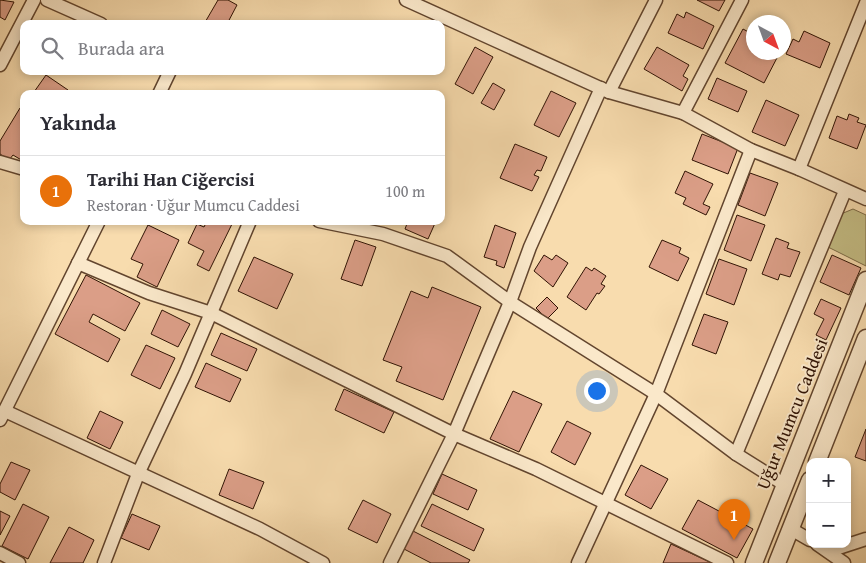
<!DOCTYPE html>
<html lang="tr">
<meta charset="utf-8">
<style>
:root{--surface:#fff;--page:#f7f7f7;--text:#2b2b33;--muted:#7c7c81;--line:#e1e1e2;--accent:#b45309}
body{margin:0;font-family:"Gentium Book Plus",serif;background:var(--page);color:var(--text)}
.controls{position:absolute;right:15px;bottom:15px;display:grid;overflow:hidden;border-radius:10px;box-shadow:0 2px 8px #0003}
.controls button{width:45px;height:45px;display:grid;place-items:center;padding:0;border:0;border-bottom:1px solid var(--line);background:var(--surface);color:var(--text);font:25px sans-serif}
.compass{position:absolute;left:746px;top:15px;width:45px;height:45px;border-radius:50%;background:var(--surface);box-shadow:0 2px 8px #0003;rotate:139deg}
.you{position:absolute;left:596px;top:390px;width:18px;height:18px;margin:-12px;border:4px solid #fff;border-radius:50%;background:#1a73e8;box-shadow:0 0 0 8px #1a73e833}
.badge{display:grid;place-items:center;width:32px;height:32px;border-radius:50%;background:var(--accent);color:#fff;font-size:16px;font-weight:700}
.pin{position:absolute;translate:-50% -41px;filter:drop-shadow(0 1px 2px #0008)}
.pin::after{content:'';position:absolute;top:26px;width:18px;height:15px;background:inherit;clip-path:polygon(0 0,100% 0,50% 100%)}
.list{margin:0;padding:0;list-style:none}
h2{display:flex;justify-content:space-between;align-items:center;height:65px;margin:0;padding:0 20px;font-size:21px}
h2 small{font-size:16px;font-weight:400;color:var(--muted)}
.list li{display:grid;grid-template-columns:32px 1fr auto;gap:15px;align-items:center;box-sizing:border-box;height:70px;padding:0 20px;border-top:1px solid var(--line)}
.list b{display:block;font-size:19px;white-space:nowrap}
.list p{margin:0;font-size:16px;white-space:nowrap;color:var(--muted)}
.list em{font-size:16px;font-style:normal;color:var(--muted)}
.icon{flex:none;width:28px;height:28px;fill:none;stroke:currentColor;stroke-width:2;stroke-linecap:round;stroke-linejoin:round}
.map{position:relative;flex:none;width:866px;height:563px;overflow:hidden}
.search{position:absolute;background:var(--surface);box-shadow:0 2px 8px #0003;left:20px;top:20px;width:425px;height:55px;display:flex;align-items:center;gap:12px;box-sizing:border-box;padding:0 18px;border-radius:10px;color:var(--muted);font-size:19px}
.panel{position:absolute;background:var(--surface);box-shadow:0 2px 8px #0003;left:20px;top:90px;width:425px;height:135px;border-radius:10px}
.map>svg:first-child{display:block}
</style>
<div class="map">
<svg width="866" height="563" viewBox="0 0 866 563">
<rect width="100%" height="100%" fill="#f8dcae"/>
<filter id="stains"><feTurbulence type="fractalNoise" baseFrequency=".004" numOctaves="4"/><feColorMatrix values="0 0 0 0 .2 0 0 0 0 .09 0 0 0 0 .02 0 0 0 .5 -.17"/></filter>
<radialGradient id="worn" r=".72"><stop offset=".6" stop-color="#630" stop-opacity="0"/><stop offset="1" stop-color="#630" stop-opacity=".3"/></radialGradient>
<path fill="#c5be85" stroke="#7a6844" d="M 853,209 L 866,215 L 866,266 L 828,247 L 841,214 Z"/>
<g fill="#db9e87" stroke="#301304">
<path d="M 0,0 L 14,2 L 5,20 L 0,17 Z"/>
<path d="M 218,0 L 228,0 L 237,5 L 227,24 L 204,24 Z"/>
<path d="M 697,0 L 725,0 L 719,11 Z"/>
<path d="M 686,12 L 714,26 L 703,49 L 668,33 L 677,14 L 684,18 Z"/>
<path d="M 743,29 L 754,35 L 754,52 L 780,52 L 764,83 L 725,63 Z"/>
<path d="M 804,31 L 830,43 L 820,68 L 786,54 L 793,39 L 799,42 Z"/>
<path d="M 475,47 L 493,57 L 473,94 L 455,84 Z"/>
<path d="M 657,47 L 689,65 L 683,76 L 688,79 L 682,91 L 644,69 Z"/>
<path d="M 46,75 L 68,90 L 66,94 L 34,92 Z"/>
<path d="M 717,78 L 747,91 L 738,112 L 708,99 Z"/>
<path d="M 493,83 L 505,90 L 494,110 L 481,103 Z"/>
<path d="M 551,91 L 576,103 L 559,137 L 534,125 Z"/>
<path d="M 766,100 L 799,115 L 785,146 L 752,132 Z"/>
<path d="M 20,108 L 24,111 L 23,161 L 13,155 L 9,160 L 0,154 L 0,141 Z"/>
<path d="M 849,114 L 859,118 L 857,122 L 866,125 L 857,149 L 829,138 L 837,116 L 847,120 Z"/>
<path d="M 702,134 L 738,148 L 728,174 L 692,160 Z"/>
<path d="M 515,144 L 547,157 L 541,171 L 537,170 L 534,175 L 539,177 L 532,191 L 500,178 Z"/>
<path d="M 685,171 L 713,184 L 703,204 L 710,207 L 706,215 L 683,204 L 686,198 L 675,193 Z"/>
<path d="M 750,173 L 778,183 L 765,216 L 738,205 Z"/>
<path d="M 737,215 L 765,225 L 751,261 L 724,250 Z"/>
<path d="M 207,221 L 233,222 L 209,271 L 197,265 L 204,251 L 188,243 L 197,224 L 204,227 Z"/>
<path d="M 408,221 L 436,221 L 428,239 L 405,229 Z"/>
<path d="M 148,225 L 179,240 L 157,287 L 137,277 L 143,264 L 131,259 Z"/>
<path d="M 495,225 L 516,233 L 504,268 L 496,265 L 497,261 L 484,257 Z"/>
<path d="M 776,238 L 789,243 L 787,248 L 800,252 L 790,277 L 780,274 L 778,280 L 762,274 Z"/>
<path d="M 355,240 L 376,247 L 362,286 L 341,279 Z"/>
<path d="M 662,240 L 681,248 L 679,253 L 689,258 L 678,281 L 649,267 Z"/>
<path d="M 544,255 L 552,260 L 556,255 L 568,263 L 553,287 L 534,271 Z"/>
<path d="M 832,255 L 861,268 L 849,295 L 820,282 Z"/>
<path d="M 254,257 L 293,274 L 277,309 L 238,291 Z"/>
<path d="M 719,259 L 747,269 L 734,305 L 706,294 Z"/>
<path d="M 586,267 L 592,271 L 594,268 L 606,276 L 601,284 L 605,286 L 599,294 L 597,293 L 586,310 L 567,297 Z"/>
<path d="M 86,275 L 140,303 L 125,331 L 93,314 L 89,322 L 120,339 L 108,362 L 55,334 Z"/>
<path d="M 432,287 L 481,307 L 443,400 L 396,381 L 402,367 L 383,360 L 411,291 L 428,298 Z"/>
<path d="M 547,297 L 558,308 L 547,319 L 536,308 Z"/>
<path d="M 821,299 L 841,308 L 826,340 L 816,335 L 824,319 L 814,314 Z"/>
<path d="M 162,310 L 190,324 L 178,347 L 151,334 Z"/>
<path d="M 704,314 L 728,322 L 716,354 L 692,345 Z"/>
<path d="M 221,333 L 257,349 L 247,371 L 211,355 Z"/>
<path d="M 146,345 L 175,358 L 160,389 L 131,375 Z"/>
<path d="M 206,363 L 241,379 L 230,402 L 195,387 Z"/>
<path d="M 344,389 L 394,412 L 384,433 L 335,410 Z"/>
<path d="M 513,391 L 542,404 L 519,452 L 490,439 Z"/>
<path d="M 100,411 L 123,422 L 110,449 L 87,438 Z"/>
<path d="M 567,421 L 591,433 L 575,465 L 551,452 Z"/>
<path d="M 866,429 L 866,461 L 855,457 Z"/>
<path d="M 11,462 L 30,470 L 15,500 L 0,492 L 0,484 Z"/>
<path d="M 641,465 L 668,479 L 651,509 L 625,495 Z"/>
<path d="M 229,469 L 264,482 L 253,509 L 219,495 Z"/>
<path d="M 442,474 L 477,490 L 468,510 L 433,494 Z"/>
<path d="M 363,500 L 391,514 L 377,543 L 348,529 Z"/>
<path d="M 698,500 L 753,529 L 737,558 L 682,529 Z"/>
<path d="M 23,504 L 49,517 L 28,559 L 2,546 Z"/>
<path d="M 432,504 L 484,529 L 474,551 L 421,526 Z"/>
<path d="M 0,511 L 10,516 L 0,535 Z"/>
<path d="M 132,514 L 160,526 L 149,550 L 121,538 Z"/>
<path d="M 69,527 L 94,540 L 83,563 L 50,563 Z"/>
<path d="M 413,531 L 470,560 L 468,563 L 431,563 L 404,549 Z"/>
<path d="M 671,544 L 712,563 L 663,563 Z"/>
</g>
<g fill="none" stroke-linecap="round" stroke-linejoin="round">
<g stroke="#62452e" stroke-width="15">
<g id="minor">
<path d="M 47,0 L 101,24"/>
<path d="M 406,0 L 609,92 L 683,113 L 751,150 L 799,169 L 866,199"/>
<path d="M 0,65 L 34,0"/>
<path d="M 609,92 L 656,0"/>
<path d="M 159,94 L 170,71"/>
<path d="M 683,113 L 742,0"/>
<path d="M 0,162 L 24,169"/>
<path d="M 799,169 L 866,3"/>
<path d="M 319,221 L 383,234 L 447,256 L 510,302 L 656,394 L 736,454 L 785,485"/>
<path d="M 78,263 L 149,293 L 211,313 L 454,434 L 536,469 L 727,563"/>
<path d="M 5,411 L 260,529 L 323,563"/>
<path d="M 0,420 L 99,221"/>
<path d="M 736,454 L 845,191"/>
<path d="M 791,529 L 810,540"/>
<path d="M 817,544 L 844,563"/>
<path d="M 829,551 L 866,539"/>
<path d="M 0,553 L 19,563"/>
<path d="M 104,563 L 138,474 L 185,374 L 250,221"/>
<path d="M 390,563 L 454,434 L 510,302 L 530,247 L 601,88"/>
<path d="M 578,563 L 656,394 L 751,150"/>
</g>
</g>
<g stroke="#62452e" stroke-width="19">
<g id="tertiary">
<path d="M 817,462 L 866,338"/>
<path d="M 754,563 L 866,280"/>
<path d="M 777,563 L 810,480"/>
</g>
</g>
<use href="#minor" stroke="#fae8ca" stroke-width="12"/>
<use href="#tertiary" stroke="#fae8ca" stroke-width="16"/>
</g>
<g text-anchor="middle" stroke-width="4" stroke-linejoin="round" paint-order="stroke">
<g font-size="18" fill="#301304" stroke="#fae8ca">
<text transform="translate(792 414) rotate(-68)" y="6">Uğur Mumcu Caddesi</text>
</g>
</g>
<rect width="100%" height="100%" filter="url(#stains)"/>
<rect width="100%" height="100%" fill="url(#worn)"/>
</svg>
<div class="controls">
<button>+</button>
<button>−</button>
</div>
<svg class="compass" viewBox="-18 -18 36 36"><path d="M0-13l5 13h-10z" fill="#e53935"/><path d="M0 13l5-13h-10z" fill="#7c7c81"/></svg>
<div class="you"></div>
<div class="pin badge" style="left:734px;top:540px;background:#e8710a">1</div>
<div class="search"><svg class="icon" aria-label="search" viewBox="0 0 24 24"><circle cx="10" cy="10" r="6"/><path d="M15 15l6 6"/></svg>Burada ara</div>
<section class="panel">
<h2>Yakında<small></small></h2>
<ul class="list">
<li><span class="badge" style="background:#e8710a">1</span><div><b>Tarihi Han Ciğercisi</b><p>Restoran · Uğur Mumcu Caddesi</p></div><em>100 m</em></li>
</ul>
</section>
</div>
